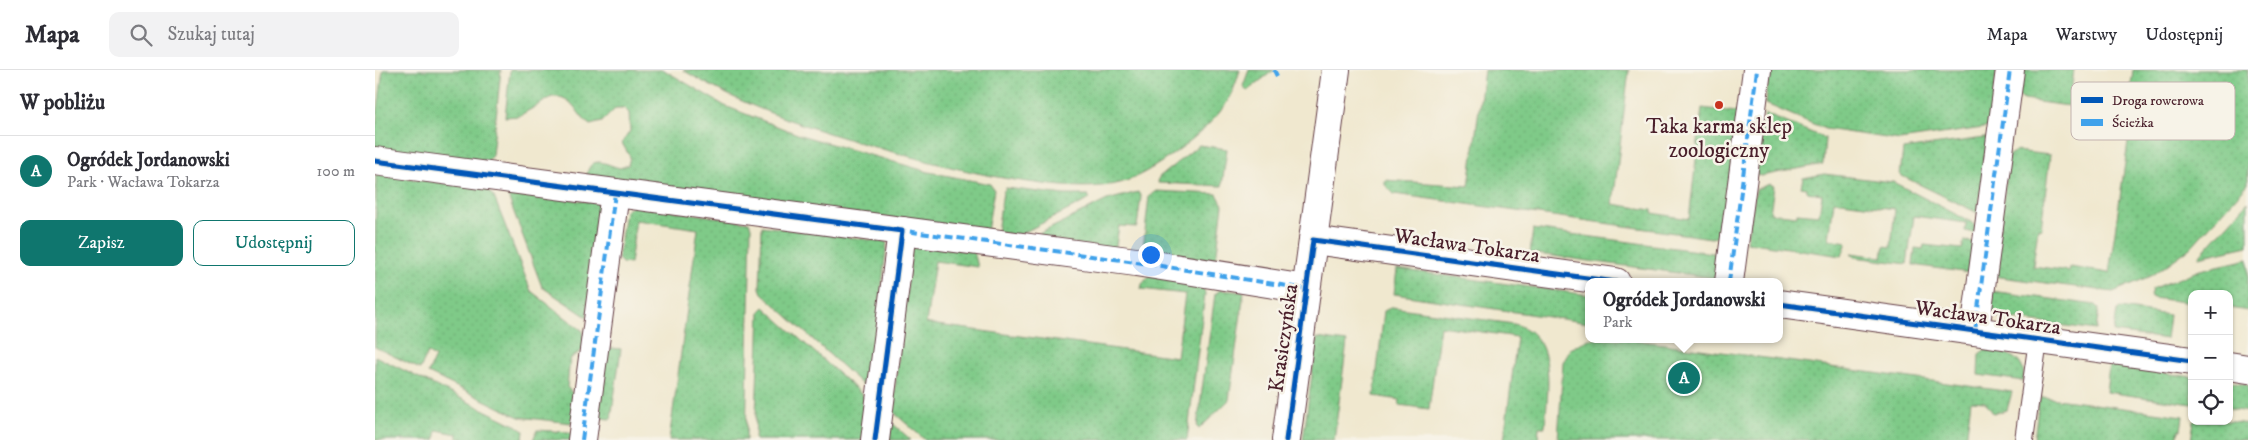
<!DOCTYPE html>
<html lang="pl">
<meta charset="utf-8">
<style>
:root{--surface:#fff;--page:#f2f2f3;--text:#2b2b33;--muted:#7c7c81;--line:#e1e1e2;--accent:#0f766e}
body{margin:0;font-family:"IM FELL DW Pica",serif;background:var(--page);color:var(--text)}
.controls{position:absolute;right:15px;bottom:15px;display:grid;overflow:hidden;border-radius:10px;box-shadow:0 1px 4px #0004}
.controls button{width:45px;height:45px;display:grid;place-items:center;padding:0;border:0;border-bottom:1px solid var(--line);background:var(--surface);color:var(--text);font:25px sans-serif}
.you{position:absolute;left:775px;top:184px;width:18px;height:18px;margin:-12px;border:4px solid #fff;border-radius:50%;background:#1a73e8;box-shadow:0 0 0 8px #1a73e833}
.badge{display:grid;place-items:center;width:32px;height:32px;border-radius:50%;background:var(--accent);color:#fff;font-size:16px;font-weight:700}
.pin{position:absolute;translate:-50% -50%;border:2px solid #fff;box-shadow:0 1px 5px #0006}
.popup{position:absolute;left:1210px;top:208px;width:198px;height:65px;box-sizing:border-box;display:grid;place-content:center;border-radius:10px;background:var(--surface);filter:drop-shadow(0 1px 4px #0005);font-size:16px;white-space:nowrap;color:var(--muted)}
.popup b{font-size:19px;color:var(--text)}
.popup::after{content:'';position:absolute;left:50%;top:100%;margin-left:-10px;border:10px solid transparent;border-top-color:var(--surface)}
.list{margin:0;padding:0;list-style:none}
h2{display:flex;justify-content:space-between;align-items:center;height:65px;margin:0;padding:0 20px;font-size:21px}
h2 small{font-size:16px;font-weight:400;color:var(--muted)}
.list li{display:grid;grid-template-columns:32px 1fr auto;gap:15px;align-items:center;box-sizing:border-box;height:70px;padding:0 20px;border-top:1px solid var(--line)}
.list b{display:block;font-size:19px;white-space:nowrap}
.list p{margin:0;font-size:16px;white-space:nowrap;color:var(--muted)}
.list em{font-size:16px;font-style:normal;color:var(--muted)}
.actions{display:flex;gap:10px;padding:15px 20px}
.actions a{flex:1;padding:11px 0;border:1px solid var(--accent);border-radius:10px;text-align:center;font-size:18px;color:var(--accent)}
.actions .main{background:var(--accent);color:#fff}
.icon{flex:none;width:28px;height:28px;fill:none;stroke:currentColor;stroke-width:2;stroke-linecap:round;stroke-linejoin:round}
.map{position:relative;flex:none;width:1873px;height:370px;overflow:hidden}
header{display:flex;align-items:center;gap:30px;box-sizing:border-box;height:70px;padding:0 25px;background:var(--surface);border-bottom:1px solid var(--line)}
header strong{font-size:24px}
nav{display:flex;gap:28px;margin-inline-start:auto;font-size:18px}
.search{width:350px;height:45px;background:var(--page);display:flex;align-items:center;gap:12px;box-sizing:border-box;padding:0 18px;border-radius:10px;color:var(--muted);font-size:19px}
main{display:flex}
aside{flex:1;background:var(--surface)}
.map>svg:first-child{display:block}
</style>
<header>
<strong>Mapa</strong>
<div class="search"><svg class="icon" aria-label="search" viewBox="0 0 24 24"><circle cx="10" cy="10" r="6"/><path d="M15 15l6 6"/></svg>Szukaj tutaj</div>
<nav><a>Mapa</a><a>Warstwy</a><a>Udostępnij</a></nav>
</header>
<main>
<aside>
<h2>W pobliżu<small></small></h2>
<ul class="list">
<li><span class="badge">A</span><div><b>Ogródek Jordanowski</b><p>Park · Wacława Tokarza</p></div><em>100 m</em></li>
</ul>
<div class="actions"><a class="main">Zapisz</a><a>Udostępnij</a></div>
</aside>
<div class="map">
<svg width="1873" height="370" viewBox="0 0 1873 370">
<defs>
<pattern id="green-dots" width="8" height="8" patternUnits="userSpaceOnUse" patternTransform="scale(1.25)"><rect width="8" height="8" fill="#7fca88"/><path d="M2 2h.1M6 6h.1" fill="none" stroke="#6fad76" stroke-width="1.8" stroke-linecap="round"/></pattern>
</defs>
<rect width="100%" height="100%" fill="#f7f3e8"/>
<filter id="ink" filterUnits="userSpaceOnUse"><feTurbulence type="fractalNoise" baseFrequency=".02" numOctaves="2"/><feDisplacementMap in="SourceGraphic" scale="10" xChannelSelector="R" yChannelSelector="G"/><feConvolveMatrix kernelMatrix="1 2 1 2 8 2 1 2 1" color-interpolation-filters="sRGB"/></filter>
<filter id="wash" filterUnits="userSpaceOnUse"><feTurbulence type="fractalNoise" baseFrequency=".0096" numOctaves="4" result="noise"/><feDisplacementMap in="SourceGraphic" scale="20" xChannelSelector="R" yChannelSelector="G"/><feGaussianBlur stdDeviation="1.12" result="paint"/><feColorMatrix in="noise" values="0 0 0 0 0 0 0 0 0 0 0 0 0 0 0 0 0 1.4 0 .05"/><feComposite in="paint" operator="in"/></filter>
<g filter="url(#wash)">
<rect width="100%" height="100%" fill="#f0e8cf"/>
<g fill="url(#green-dots)" stroke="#64745a">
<path d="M 8,0 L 126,0 L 117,85 L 113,92 L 0,80 L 0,62 Z"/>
<path d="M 135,0 L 289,0 L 350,36 L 425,65 L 554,102 L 615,114 L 619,120 L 612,161 L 211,108 C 215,82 231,95 245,98 L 253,95 L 255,87 L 247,73 L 255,61 L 254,43 L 249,38 L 241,38 L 227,52 L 215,55 C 200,44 199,25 177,27 L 144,46 L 130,47 Z"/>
<path d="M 308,0 L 865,0 C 861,13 857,26 848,38 C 830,63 775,105 745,113 C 711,121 674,115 640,110 C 589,102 539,88 489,74 C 426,55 364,35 308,0 Z"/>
<path d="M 874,0 L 899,0 L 872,21 L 868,16 Z"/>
<path d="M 1109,0 L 1254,0 L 1238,134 L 1277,140 L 1277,143 L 1314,149 L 1327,38 L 1361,42 L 1364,46 L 1347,166 L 1336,168 L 1019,124 L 1010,115 L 1010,110 L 1094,116 Z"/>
<path d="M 1394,0 L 1622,0 L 1615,57 L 1525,70 L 1450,59 L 1391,34 Z"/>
<path d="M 1646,0 L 1699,0 L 1694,36 L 1648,30 L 1643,24 Z"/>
<path d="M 1758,0 L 1873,0 L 1873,114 L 1815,178 L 1778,205 L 1738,222 L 1618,206 L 1634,85 L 1641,81 L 1675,85 L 1666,159 L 1663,158 L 1658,196 L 1694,201 L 1695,197 L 1734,203 L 1757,45 L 1752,44 Z"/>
<path d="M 1390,44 L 1450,68 L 1448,94 L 1386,106 L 1381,105 Z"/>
<path d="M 1609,68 L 1613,68 L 1603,143 L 1525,105 L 1528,79 Z"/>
<path d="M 824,75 L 852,79 L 847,116 L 783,113 L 784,107 Z"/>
<path d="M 1,104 L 113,119 L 119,127 L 156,221 L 208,261 L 209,279 L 195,289 L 192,317 L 203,330 L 196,353 L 144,347 L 53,303 L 60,287 L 53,283 L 45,299 L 0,277 Z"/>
<path d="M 1449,104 L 1518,112 L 1596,152 L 1601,157 L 1601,163 L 1590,161 L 1591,153 L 1539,146 L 1532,194 L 1480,187 L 1476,183 L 1507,187 L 1509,176 L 1516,177 L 1520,139 L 1459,131 L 1454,169 L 1472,172 L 1467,186 L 1371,172 L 1381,119 L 1395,114 L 1399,116 L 1395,143 L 1422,146 L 1422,143 L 1444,145 L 1447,124 L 1432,122 L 1432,118 L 1426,117 L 1428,108 Z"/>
<path d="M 631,118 L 690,125 L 713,125 L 715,129 L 642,166 L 622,162 L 628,122 Z"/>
<path d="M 131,121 L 223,133 L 227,140 L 212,247 L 167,217 Z"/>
<path d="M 781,121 L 842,124 L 848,135 L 840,197 L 768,179 L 774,126 Z"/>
<path d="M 763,122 L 766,127 L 762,157 L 744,156 L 740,181 L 663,167 L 664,164 L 732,130 Z"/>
<path d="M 1873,132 L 1873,176 L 1824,187 L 1824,186 Z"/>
<path d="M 258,135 L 374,152 L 376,157 L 371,370 L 294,370 L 323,159 L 261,150 L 255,194 L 247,193 L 243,189 L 250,141 Z"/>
<path d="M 387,156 L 512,172 L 495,318 L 491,318 L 387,223 L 385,218 Z"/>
<path d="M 1158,159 L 1345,184 L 1343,200 L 1339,208 L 1155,183 Z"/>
<path d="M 1589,171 L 1599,172 L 1595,203 L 1538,195 L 1540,178 L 1548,179 L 1549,175 L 1587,179 Z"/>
<path d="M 537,175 L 599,181 L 603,197 L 560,191 L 551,253 L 555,254 L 802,287 L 810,224 L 766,219 L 767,214 L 775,205 L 824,214 L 828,217 L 830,224 L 812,370 L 550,370 L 517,341 Z"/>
<path d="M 1873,189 L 1873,241 L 1854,238 L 1854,224 L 1817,224 L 1817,233 L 1778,228 L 1775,226 L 1777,219 L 1825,200 Z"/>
<path d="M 1022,199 L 1214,225 L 1214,253 L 1019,224 Z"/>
<path d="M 845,220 L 869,222 L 854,330 L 824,359 L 822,357 L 840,224 Z"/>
<path d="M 1616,221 L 1721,235 L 1724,238 L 1721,260 L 1617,246 L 1613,241 Z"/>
<path d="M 389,237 L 491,328 L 489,370 L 380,370 L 385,241 Z"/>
<path d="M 1017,237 L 1139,254 C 1184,265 1172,324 1170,357 L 1164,357 L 1163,370 L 1129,370 L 1142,267 L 1065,256 L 1054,339 L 1024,335 L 1025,330 L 999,326 L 1009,241 Z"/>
<path d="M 1745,238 L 1794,245 L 1791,269 L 1739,262 L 1742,240 Z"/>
<path d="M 942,268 L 972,272 L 959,370 L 928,370 Z"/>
<path d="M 1214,269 L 1253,269 L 1637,322 L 1632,340 L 1618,343 L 1610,332 L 1596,331 L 1591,370 L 1183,370 L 1188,292 L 1196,278 Z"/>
<path d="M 236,278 L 246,279 L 236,349 L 223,348 L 231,279 Z"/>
<path d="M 1611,279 C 1630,282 1651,287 1649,311 L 1603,305 L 1604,284 Z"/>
<path d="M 0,286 L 144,357 L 149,361 L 148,370 L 91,370 L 82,368 L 82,364 L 62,360 L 60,370 L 0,370 Z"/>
<path d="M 1734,295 L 1817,307 L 1817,334 L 1731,322 Z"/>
<path d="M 1854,312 L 1873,315 L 1873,342 L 1854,339 Z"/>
<path d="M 1667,327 L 1808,346 L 1806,360 L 1804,360 L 1802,370 L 1659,370 L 1664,330 Z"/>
<path d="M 1819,351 L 1850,351 L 1873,354 L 1873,370 L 1816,370 Z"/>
<path d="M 516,352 L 517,353 L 536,370 L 509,370 Z"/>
<path d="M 162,360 L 194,362 L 197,364 L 197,370 L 158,370 Z"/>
</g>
</g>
<g filter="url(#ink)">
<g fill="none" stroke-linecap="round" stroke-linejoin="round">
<g stroke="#633d44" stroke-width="20">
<path id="lane" d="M 1649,370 L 1663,270"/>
</g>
<g stroke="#633d44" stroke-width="30">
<g id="street">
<path d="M 0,91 L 761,192 L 931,219"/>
<path d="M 938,170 L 1241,212"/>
<path d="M 1354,212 L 1382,0"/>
<path d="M 1404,234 L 1817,291"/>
<path d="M 1600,261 L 1635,0"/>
<path d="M 1854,296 L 1873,299"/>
<path d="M 207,370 L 240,123"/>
<path d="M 500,370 L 527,161"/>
<path d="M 911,370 L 961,0"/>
</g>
</g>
<use href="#lane" stroke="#fff" stroke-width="18"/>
<use href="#street" stroke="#fff" stroke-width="28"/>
<g stroke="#40a2eb" stroke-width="4" stroke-dasharray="8 4" stroke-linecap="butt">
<path d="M 899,0 L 902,6"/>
<path d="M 523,160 L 761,192 L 931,219"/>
<path d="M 1354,212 L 1382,0"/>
<path d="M 1600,261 L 1635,0"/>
<path d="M 207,370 L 240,123"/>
</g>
<g stroke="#f7f3e8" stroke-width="8">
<g id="cycleway">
<path d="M 0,91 L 527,161 L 500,370"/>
<path d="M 1404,234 L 1817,291"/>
<path d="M 911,370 L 938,170 L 1241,212"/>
</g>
</g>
<use href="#cycleway" stroke="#0057b8" stroke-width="5"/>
</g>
</g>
<circle fill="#c8321e" stroke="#f7f3e8" stroke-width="2" cx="1344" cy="35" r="5"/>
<g text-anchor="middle" stroke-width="5" stroke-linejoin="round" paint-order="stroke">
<g font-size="21" fill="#4a1f2b" stroke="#f7f3e8">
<text x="1344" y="63">Taka karma sklep<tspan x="1344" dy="24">zoologiczny</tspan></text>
</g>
<g font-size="21" fill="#4a1f2b" stroke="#f7f3e8">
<text transform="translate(1092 175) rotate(8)" y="7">Wacława Tokarza</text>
<text transform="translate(1613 247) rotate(8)" y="7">Wacława Tokarza</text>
<text transform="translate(908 268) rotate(-82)" y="7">Krasiczyńska</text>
</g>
</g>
<rect x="1696" y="12" width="164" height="58" rx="8" fill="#f7f3e8" stroke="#c3b3af" stroke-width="1"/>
<rect x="1706" y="27" width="22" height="6" fill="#0057b8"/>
<rect x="1706" y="49" width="22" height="7" fill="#40a2eb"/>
<g font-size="14" fill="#4a1f2b">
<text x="1737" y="35">Droga rowerowa</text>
<text x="1737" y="57">Ścieżka</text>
</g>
</svg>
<div class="controls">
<button>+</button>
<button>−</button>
<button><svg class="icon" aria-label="locate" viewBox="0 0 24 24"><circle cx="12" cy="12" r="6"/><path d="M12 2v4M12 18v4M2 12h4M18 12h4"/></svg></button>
</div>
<div class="you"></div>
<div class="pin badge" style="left:1309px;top:308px">A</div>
<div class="popup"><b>Ogródek Jordanowski</b>Park</div>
</div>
</main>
